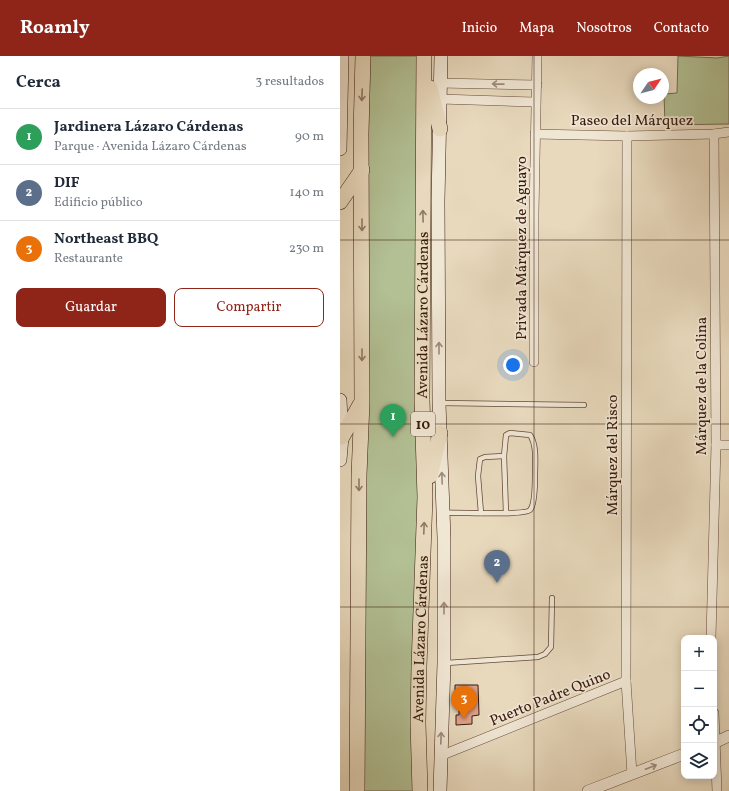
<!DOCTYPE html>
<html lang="es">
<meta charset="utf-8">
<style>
:root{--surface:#fff;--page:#f6f6f7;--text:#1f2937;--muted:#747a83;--line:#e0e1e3;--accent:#8f2418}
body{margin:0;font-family:Vollkorn,serif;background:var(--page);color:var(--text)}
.controls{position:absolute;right:12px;bottom:12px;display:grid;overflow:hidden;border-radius:8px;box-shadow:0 2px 10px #0003}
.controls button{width:36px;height:36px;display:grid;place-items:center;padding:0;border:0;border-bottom:1px solid var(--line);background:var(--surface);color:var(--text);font:20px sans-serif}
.compass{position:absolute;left:293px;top:12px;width:36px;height:36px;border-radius:50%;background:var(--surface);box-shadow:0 2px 10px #0003;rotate:55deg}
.you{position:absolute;left:173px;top:309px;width:14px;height:14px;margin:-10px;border:3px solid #fff;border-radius:50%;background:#1a73e8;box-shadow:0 0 0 6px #1a73e833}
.badge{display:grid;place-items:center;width:26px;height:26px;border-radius:50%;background:var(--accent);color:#fff;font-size:13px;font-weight:700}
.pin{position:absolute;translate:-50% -33px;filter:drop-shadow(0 1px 2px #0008)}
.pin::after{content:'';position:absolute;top:21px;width:14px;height:12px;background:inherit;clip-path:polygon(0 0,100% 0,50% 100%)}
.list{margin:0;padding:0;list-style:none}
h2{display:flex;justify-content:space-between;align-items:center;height:52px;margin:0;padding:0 16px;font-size:17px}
h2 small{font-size:13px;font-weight:400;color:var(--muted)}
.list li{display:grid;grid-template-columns:26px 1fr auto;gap:12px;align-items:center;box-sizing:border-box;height:56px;padding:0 16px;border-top:1px solid var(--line)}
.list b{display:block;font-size:15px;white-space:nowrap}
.list p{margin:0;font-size:13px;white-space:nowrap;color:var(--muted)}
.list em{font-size:13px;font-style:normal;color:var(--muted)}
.actions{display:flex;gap:8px;padding:12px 16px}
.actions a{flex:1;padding:9px 0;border:1px solid var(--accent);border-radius:8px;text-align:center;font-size:14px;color:var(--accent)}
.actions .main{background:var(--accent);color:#fff}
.icon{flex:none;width:22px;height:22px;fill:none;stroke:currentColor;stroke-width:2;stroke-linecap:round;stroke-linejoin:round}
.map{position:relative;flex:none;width:389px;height:735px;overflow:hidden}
header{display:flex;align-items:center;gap:24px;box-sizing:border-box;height:56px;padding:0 20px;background:var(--accent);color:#fff}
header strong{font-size:19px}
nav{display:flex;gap:22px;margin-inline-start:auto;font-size:14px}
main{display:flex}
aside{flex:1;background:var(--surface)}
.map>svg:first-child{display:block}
</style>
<header>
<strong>Roamly</strong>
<nav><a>Inicio</a><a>Mapa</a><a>Nosotros</a><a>Contacto</a></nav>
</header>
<main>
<aside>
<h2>Cerca<small>3 resultados</small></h2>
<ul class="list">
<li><span class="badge" style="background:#2e9e5b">1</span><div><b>Jardinera Lázaro Cárdenas</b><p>Parque · Avenida Lázaro Cárdenas</p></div><em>90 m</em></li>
<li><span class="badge" style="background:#5c6f8a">2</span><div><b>DIF</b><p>Edificio público</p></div><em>140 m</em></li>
<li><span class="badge" style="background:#e8710a">3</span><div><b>Northeast BBQ</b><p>Restaurante</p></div><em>230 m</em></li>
</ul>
<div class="actions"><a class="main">Guardar</a><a>Compartir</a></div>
</aside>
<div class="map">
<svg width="389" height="735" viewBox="0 0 389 735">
<rect width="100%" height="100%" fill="#e8d9bd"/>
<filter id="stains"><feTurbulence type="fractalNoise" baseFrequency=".005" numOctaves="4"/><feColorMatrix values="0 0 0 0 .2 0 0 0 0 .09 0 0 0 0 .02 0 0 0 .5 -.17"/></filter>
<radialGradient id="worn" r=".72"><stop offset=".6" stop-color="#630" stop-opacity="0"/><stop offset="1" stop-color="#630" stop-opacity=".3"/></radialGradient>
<g fill="#b2c094" stroke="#756c50">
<path d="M 28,0 L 87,0 L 74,735 L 21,735 Z"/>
<path d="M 338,0 L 377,2 L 389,0 L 389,68 L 325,69 L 324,38 L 337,37 Z"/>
</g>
<path fill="#e1a18a" stroke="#38190c" d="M 115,629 L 138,629 L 139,659 L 132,660 L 132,668 L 116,669 L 116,659 L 119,659 L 119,642 L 115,642 Z"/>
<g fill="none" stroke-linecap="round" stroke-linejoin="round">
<g stroke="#644938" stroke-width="6">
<g id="service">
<path d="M 101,347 L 244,349"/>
<path d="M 104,457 C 117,456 184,460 190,454 C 195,449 195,426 195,418 C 195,406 197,389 190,379 L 170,377 L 166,379 L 164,400 L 166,457"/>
<path d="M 141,457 L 138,420 L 140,403 L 145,401 L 164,400"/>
<path d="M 106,607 L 198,601 L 205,598 L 211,591 L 212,542"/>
</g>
</g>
<g stroke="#644938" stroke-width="10">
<g id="minor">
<path d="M 100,27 L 197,29"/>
<path d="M 100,43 L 195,46"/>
<path d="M 195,78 L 287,80 L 374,78 L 389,76"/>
<path d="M 287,80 L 286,625 L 292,718"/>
<path d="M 194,306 L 194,157 L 197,0"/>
<path d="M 376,389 L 389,389"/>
<path d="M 371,582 L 376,389 L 374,78"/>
<path d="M 374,657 L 377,735"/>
<path d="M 100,700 L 286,625"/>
</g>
</g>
<g stroke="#644938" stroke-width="12">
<g id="tertiary">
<path d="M 374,687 L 389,680"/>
<path d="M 248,735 L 344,698"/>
</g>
</g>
<g stroke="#38190c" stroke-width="14">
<g id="secondary">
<path d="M 0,93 L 2,0"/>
<path d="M 0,344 L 2,381 L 0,404"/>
<path d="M 100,735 L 104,607 L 104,482 L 99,347 L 98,145 L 101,0"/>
</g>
</g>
<g stroke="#38190c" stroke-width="16">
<g id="trunk">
<path d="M 90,32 L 100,73"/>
<path d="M 0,146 L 22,114"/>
<path d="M 2,381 L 20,349"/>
<path d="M 90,420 L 100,377"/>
<path d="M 17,735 L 19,419 L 22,346 L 21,77 L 23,0"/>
<path id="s1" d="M 80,735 L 78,667 L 79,611 L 85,441 L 82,344 L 84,0"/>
</g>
</g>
<use href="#service" stroke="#f0e6d4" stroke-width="4.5"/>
<use href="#minor" stroke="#f0e6d4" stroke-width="9"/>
<use href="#tertiary" stroke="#f0e6d4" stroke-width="11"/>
<use href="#secondary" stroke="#f0e6d4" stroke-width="13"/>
<use href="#trunk" stroke="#e8d9bd" stroke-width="15"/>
</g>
<defs><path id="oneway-shaft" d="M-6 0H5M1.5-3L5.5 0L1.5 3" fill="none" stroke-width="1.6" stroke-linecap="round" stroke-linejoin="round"/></defs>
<g stroke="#9d8a7a">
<use href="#oneway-shaft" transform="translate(158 28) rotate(-179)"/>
<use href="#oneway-shaft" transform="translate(99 292) rotate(-90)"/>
<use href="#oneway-shaft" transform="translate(102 422) rotate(-92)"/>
<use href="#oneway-shaft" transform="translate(104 552) rotate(-90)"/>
<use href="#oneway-shaft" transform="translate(101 682) rotate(-88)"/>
<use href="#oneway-shaft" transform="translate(311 711) rotate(-21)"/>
</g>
<g stroke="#907964">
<use href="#oneway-shaft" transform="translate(22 39) rotate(92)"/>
<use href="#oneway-shaft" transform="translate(83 160) rotate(-91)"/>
<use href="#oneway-shaft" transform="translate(22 169) rotate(90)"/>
<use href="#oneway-shaft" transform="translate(22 299) rotate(90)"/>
<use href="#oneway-shaft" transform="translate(19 429) rotate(90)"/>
<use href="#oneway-shaft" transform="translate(84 472) rotate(-88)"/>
</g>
<path fill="none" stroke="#38190c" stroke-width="1" stroke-opacity="0.55" d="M 194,0 L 194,735M 0,184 L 389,184M 0,368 L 389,368M 0,551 L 389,551"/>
<g text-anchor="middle" stroke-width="3.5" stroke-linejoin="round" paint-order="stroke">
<rect fill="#f0e6d4" stroke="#6f5648" stroke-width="1" x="71" y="356" width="24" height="24" rx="3"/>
<g font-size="14" font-weight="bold" fill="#38190c">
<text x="83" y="373">10</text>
</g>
<g font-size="15" fill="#38190c" stroke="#f0e6d4">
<text x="292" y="69">Paseo del Márquez</text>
<text transform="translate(181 192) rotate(-90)" y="5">Privada Márquez de Aguayo</text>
<text dy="5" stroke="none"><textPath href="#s1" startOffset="476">Avenida Lázaro Cárdenas</textPath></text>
<text transform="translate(361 330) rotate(-90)" y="5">Márquez de la Colina</text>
<text transform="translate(272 399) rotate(-90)" y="5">Márquez del Risco</text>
<text dy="5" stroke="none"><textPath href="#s1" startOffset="152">Avenida Lázaro Cárdenas</textPath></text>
<text transform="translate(210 641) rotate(-22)" y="5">Puerto Padre Quino</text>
</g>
</g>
<rect width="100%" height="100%" filter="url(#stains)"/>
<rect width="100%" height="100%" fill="url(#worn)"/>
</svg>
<div class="controls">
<button>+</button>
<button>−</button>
<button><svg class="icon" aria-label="locate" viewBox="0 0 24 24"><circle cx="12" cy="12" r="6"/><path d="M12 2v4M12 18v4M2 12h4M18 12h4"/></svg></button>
<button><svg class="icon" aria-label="layers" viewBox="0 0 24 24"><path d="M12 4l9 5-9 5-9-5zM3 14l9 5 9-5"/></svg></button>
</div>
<svg class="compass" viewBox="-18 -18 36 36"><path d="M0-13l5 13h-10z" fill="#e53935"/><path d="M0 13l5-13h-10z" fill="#747a83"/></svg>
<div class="you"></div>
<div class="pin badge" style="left:53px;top:381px;background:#2e9e5b">1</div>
<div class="pin badge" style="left:157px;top:527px;background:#5c6f8a">2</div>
<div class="pin badge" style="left:124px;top:663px;background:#e8710a">3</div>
</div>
</main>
